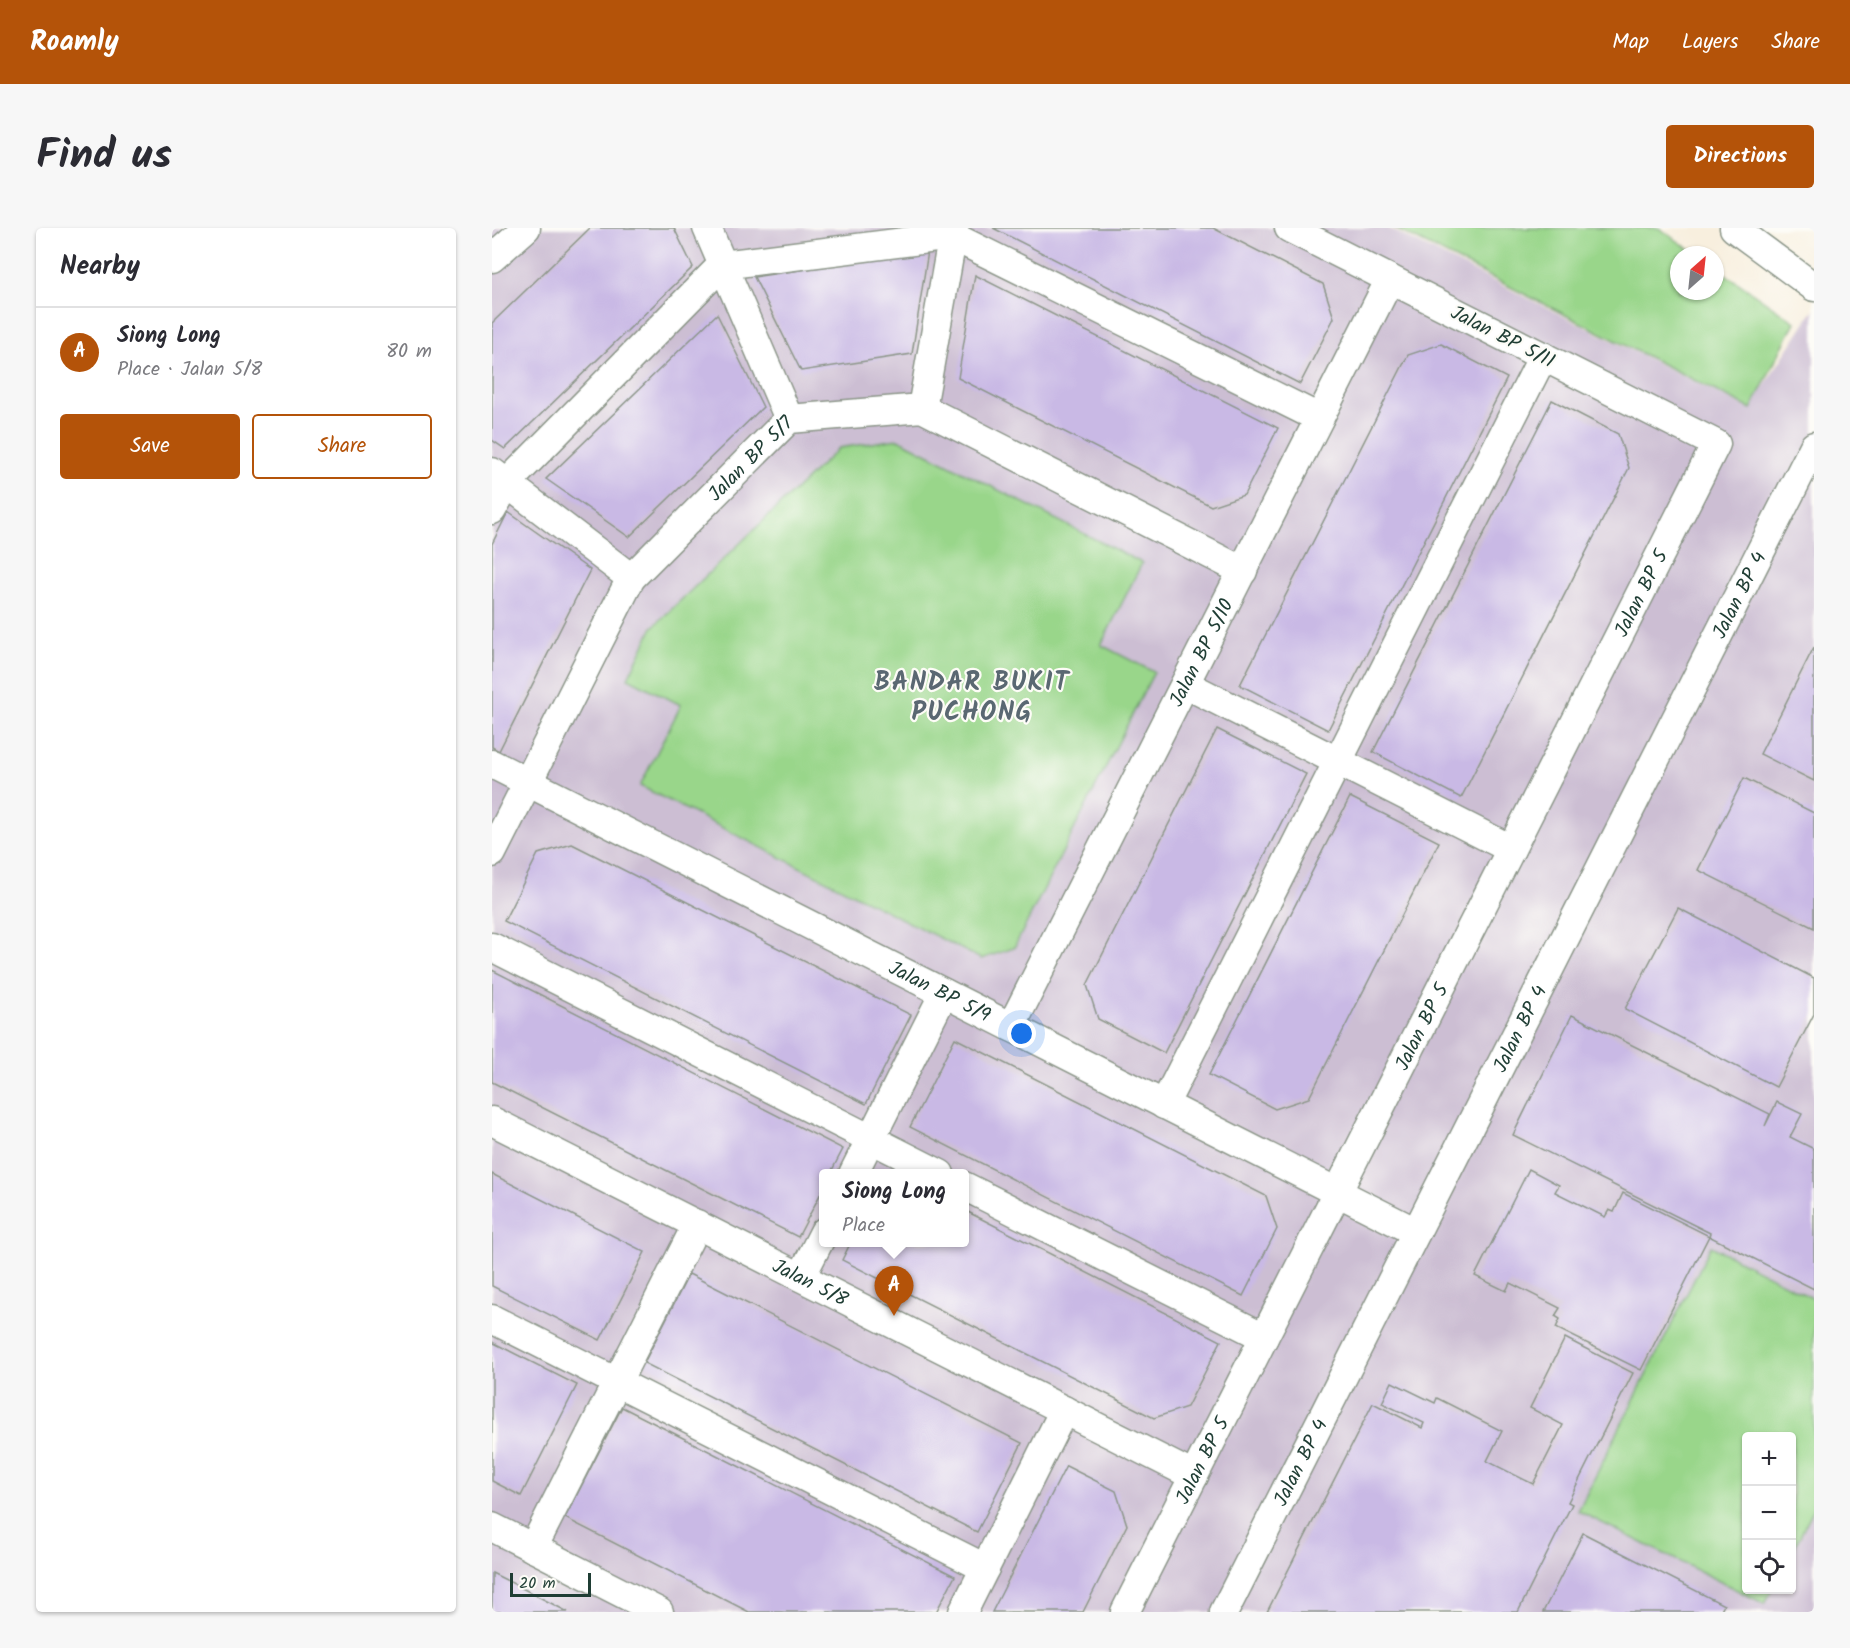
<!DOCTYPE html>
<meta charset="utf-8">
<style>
:root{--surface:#fff;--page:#f7f7f7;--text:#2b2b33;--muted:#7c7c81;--line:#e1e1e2;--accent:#b45309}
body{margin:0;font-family:Kalam,sans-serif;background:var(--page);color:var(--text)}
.controls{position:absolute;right:18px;bottom:18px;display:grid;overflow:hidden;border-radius:6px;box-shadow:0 2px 4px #0004}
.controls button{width:54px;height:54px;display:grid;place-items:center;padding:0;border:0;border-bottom:2px solid var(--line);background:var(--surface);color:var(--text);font:30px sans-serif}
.compass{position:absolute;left:1178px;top:18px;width:54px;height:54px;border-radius:50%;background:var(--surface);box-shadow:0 2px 4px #0004;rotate:27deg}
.scale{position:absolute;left:18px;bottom:15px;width:81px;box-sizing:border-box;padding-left:6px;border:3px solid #1f3d34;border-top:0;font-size:16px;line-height:21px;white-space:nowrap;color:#1f3d34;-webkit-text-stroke:4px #fdfcf7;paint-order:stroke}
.you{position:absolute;left:530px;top:806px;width:21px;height:21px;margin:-15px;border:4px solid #fff;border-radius:50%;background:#1a73e8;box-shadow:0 0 0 9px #1a73e833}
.badge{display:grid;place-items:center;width:39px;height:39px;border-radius:50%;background:var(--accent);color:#fff;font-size:20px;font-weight:700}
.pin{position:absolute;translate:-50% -50px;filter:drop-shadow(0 2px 3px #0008)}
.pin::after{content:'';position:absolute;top:32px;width:21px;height:18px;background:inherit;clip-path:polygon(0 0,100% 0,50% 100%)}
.popup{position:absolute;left:327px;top:941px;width:150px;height:78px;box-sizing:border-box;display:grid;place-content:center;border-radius:6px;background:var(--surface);filter:drop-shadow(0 2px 4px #0005);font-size:20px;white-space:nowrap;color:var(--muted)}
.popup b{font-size:22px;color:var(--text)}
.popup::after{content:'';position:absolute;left:50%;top:100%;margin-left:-12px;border:12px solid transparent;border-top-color:var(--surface)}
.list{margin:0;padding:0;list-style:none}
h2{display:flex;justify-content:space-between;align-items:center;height:78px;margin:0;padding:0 24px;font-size:26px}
h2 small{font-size:20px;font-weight:400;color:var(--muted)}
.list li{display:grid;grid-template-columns:39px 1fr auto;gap:18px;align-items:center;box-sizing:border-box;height:90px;padding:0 24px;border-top:2px solid var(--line)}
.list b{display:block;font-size:22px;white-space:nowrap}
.list p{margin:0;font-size:20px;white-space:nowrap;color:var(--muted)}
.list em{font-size:20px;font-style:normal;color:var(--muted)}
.actions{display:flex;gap:12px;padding:18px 24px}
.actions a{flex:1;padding:14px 0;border:2px solid var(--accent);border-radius:6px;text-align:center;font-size:21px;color:var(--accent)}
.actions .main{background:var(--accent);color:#fff}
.icon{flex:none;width:33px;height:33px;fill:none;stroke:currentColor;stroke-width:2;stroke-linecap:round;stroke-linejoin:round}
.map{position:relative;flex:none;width:1322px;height:1384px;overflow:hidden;border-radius:6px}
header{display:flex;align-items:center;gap:36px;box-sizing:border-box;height:84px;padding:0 30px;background:var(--accent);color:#fff}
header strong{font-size:28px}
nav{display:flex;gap:33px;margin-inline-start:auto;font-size:21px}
.intro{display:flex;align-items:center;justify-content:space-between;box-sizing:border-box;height:144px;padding:0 36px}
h1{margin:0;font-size:42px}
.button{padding:15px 27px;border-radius:6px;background:var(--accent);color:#fff;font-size:21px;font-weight:700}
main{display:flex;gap:36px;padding:0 36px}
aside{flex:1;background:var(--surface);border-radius:6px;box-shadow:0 2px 4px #0004}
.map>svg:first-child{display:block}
</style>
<header>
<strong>Roamly</strong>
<nav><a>Map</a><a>Layers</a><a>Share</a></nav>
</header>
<div class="intro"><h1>Find us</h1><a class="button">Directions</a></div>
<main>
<aside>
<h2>Nearby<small></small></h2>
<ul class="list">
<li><span class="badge">A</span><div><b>Siong Long</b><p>Place · Jalan 5/8</p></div><em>80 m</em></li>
</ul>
<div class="actions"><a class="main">Save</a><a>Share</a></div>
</aside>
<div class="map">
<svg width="1322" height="1384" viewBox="0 0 1322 1384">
<rect width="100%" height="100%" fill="#fdfcf7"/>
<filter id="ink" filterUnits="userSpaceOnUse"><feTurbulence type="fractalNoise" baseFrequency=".0167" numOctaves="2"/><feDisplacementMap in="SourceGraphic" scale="12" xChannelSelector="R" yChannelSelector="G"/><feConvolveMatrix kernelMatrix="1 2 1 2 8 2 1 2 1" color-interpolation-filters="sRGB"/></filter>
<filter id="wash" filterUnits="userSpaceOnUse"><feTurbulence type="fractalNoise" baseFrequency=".008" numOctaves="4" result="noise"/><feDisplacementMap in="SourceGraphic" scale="24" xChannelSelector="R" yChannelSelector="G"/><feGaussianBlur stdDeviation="1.35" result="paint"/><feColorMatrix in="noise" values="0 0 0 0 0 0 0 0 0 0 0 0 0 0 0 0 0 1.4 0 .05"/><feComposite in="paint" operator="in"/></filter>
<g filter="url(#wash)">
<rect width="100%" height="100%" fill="#f8efde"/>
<path fill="#ccbed3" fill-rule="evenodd" d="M 0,0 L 896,0 L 1257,181 L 1322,81 L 1322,1384 L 0,1384 ZM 332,946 L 472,946 L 472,1014 L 332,1014 ZM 1254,1208 L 1300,1208 L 1300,1362 L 1254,1362 Z"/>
<g fill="#99d68a" stroke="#5c8a5f" stroke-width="1.5">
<path d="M 902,0 L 1167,0 L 1206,27 L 1187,27 L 1187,63 L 1223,63 L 1223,39 L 1303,94 L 1259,181 Z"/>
<path d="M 406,211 L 650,335 L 609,417 L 662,444 L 522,720 L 489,731 L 148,558 L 189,477 L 136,450 L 161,399 L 347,220 Z"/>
<path d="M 1219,1018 L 1322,1071 L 1322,1280 L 1300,1324 L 1300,1208 L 1254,1208 L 1254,1362 L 1280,1362 L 1273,1376 L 1086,1283 Z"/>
</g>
<g id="blocks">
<g fill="#c9b9e5">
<path d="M 98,0 L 182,0 L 201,39 L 13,221 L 0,212 L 0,95 Z"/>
<path d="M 501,0 L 721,0 L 831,56 L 842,90 L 808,156 Z"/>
<path d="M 436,23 L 420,126 L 309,143 L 262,49 Z"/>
<path d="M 483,47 L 786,200 L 752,267 L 719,278 L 466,150 Z"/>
<path d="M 225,86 L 271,179 L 137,309 L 54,251 Z"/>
<path d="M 949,116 L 1015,150 L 836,502 L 748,457 L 916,127 Z"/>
<path d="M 1060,172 L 1126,206 L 1137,240 L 969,570 L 881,524 Z"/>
<path d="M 16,284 L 98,342 L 7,523 L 0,519 L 0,316 Z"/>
<path d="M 1322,419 L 1322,553 L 1268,526 Z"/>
<path d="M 725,501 L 814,546 L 672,825 L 606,791 L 595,757 Z"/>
<path d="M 1252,550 L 1322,585 L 1322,700 L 1206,642 Z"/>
<path d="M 858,569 L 947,614 L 817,870 L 783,881 L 717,847 Z"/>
<path d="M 80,616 L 419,787 L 374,876 L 12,693 L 46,626 Z"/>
<path d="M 1186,680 L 1322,750 L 1322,786 L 1284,859 L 1133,781 Z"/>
<path d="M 0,742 L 351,921 L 338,946 L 332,946 L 332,959 L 306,1009 L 0,854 Z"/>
<path d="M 1080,787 L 1278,886 L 1273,898 L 1285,874 L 1310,886 L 1298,909 L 1322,921 L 1322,1061 L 1217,1008 L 1149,1142 L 1064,1100 L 1068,1091 L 1063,1088 L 1068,1080 L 1018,1055 L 1014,1063 L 983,1048 L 1037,941 L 1067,957 L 1063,964 L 1113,989 L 1117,982 L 1122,984 L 1131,965 L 1217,1008 L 1218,1005 L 1021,907 Z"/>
<path d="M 463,810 L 774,968 L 785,1001 L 751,1068 L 418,899 Z"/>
<path d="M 0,946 L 153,1024 L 108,1112 L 0,1058 Z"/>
<path d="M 472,982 L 729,1113 L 695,1179 L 662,1190 L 350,1032 L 359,1014 L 472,1014 Z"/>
<path d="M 197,1046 L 530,1215 L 485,1304 L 152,1135 Z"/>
<path d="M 1073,1110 L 1141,1145 L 1076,1274 L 1080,1276 L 1026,1384 L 775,1384 L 881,1175 L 930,1200 L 932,1195 L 890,1175 L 900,1154 L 943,1175 L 945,1170 L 1010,1203 L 995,1233 L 1041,1256 L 1071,1197 L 1038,1180 Z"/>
<path d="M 0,1114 L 85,1157 L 29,1268 L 0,1253 Z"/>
<path d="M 130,1179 L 463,1348 L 444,1384 L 257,1384 L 73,1290 Z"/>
<path d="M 574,1238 L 624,1263 L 635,1297 L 591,1384 L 500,1384 Z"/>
<path d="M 1091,1305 L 1232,1377 L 1228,1384 L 1051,1384 Z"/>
<path d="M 0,1345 L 24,1357 L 76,1384 L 0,1384 Z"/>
</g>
</g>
</g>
<g filter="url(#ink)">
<use href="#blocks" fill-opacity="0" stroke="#8c9689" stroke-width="1.5"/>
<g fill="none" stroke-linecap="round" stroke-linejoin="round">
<g stroke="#8c9689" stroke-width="31">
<g id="minor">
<path d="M 215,0 L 297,191"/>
<path d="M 1242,0 L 1322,59"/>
<path d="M 0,30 L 34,0"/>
<path d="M 430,180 L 462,0"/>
<path d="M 0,244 L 139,350"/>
<path d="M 0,282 L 15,255 L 230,37 L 460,8 L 827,190"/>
<path d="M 693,456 L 1019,621"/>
<path id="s1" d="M 0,536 L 924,1004"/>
<path id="s2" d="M 0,625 L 139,350 L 297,191 L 430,180 L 751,343"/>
<path d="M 0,719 L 448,946"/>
<path id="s3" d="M 519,799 L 898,51"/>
<path d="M 672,877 L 1051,128"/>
<path id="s4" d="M 0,893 L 702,1248"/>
<path d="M 361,946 L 452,765"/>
<path d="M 472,958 L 772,1109"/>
<path d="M 309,1049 L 332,1004"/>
<path d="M 0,1091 L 493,1340"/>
<path d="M 0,1299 L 167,1384"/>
<path d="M 41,1320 L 205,996"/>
<path d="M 471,1384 L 572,1182"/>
<path id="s5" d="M 633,1384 L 1224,216 L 797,0"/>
<path id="s6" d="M 732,1384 L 1322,218"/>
</g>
</g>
<use href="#minor" stroke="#fff" stroke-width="28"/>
</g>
</g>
<g text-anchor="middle" stroke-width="4.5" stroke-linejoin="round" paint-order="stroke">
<g font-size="20" fill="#1f3d34" stroke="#fdfcf7">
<text transform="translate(1011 108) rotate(27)" y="7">Jalan BP 5/11</text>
<text dy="7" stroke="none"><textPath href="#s2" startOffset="477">Jalan BP 5/7</textPath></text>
<text dy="7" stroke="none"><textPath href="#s5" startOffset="1142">Jalan BP 5</textPath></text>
<text dy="7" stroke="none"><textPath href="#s6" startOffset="1140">Jalan BP 4</textPath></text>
<text dy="7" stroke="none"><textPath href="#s3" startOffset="420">Jalan BP 5/10</textPath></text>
<text dy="7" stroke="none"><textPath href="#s1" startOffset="502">Jalan BP 5/9</textPath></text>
<text dy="7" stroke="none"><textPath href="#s5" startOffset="656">Jalan BP 5</textPath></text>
<text dy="7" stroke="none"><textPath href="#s6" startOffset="654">Jalan BP 4</textPath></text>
<text dy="7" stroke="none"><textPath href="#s4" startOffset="357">Jalan 5/8</textPath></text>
<text dy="7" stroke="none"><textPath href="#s5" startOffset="170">Jalan BP 5</textPath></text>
<text dy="7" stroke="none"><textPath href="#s6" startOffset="168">Jalan BP 4</textPath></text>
</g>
<g font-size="26" font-weight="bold" letter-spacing="1.5" fill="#5a6872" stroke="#fdfcf7">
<text x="480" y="462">BANDAR BUKIT<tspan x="480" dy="30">PUCHONG</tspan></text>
</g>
</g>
</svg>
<div class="controls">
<button>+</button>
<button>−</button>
<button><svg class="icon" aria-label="locate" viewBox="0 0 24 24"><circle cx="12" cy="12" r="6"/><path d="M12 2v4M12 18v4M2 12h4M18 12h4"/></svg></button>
</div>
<svg class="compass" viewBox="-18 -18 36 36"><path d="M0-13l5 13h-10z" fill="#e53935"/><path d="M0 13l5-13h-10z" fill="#7c7c81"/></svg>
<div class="scale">20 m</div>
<div class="you"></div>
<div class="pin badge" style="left:402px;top:1088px">A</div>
<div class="popup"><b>Siong Long</b>Place</div>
</div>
</main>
